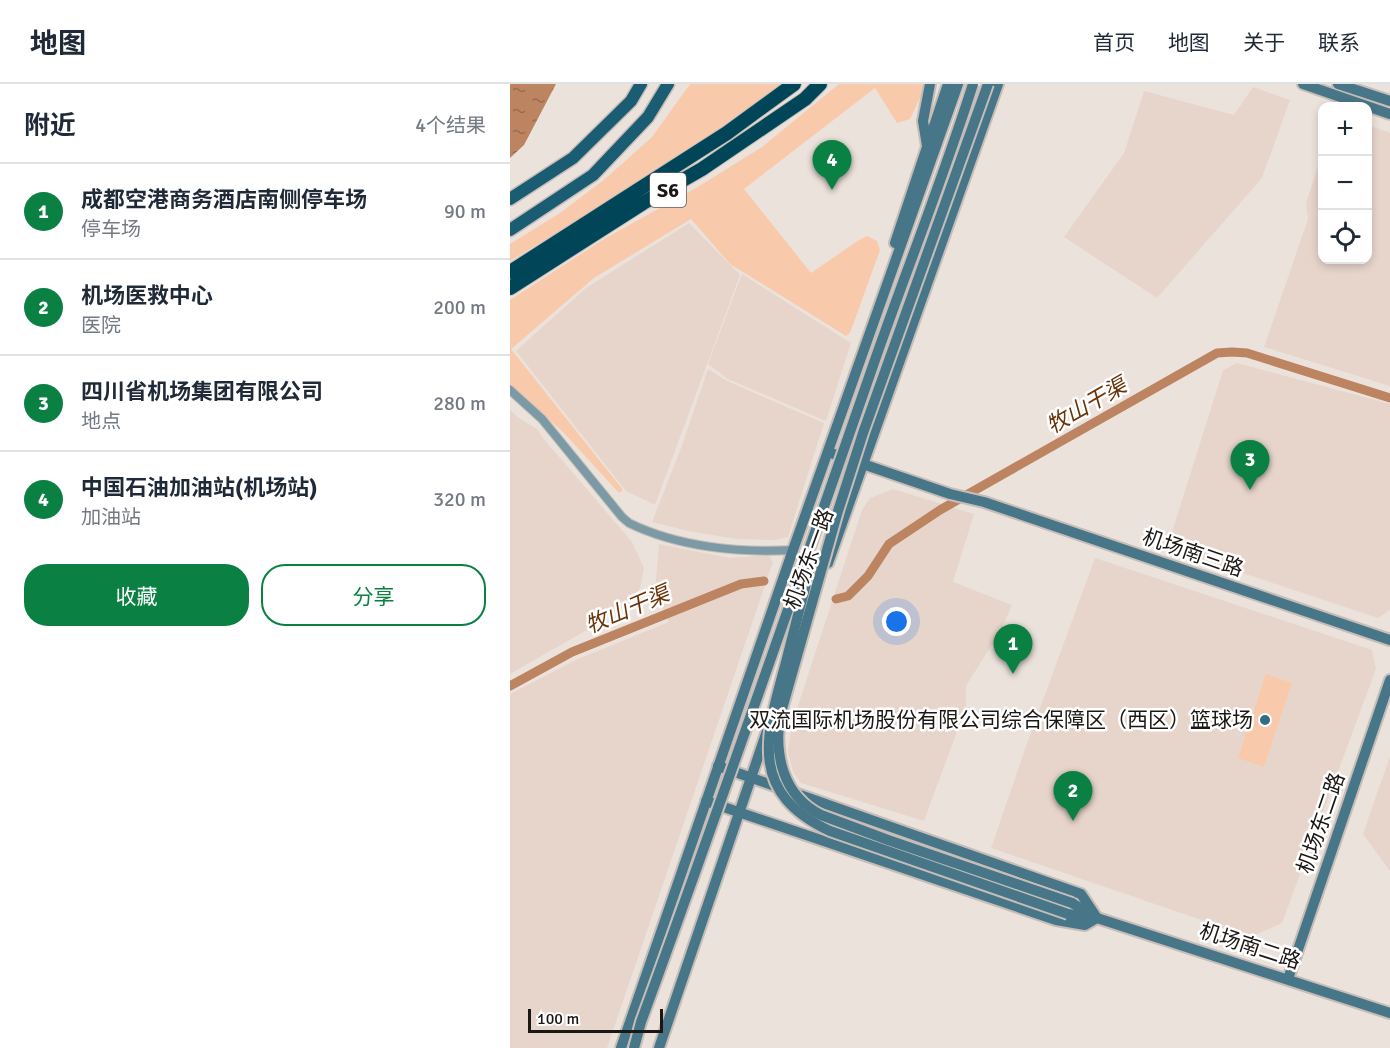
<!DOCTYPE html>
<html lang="zh">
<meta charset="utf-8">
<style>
:root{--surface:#fff;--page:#f6f6f7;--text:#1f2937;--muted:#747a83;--line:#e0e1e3;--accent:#0b8043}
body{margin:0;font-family:Signika,"Noto Sans SC",sans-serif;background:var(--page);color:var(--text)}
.controls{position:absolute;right:18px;top:18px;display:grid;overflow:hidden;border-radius:12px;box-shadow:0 3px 9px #0003}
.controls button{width:54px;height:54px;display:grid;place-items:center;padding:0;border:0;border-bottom:2px solid var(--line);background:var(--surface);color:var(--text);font:30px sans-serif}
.scale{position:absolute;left:18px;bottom:15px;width:135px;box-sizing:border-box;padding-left:6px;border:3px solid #1b1715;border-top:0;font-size:16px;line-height:21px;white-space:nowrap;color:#1b1715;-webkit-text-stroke:4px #fff;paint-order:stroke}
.you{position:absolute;left:387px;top:538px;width:21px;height:21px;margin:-15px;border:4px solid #fff;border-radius:50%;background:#1a73e8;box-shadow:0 0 0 9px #1a73e833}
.badge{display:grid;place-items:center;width:39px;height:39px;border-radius:50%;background:var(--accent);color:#fff;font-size:20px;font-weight:700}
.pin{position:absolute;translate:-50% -50px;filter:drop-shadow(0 2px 3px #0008)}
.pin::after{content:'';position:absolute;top:32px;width:21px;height:18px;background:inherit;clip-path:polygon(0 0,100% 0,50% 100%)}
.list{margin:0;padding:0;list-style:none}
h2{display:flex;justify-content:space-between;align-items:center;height:78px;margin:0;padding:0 24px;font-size:26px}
h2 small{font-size:20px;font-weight:400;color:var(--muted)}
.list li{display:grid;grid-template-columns:39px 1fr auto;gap:18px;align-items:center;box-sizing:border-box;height:96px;padding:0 24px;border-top:2px solid var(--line)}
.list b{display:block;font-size:22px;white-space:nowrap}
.list p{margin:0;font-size:20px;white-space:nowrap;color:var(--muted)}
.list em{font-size:20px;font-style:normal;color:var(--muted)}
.actions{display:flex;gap:12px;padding:18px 24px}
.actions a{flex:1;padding:14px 0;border:2px solid var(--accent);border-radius:24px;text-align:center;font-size:21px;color:var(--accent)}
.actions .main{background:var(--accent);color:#fff}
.icon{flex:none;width:33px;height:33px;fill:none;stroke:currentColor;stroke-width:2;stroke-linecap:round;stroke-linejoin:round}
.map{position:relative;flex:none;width:880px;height:964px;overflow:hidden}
header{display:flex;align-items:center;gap:36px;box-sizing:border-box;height:84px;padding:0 30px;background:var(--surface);border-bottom:2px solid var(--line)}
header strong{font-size:28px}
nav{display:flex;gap:33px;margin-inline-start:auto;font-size:21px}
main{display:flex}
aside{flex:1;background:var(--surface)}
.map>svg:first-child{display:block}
</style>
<header>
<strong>地图</strong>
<nav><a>首页</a><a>地图</a><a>关于</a><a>联系</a></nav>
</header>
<main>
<aside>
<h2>附近<small>4个结果</small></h2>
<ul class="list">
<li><span class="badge">1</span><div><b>成都空港商务酒店南侧停车场</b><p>停车场</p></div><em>90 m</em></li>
<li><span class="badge">2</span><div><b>机场医救中心</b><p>医院</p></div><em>200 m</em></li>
<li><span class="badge">3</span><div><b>四川省机场集团有限公司</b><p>地点</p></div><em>280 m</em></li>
<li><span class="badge">4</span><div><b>中国石油加油站(机场站)</b><p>加油站</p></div><em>320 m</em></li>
</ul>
<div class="actions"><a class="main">收藏</a><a>分享</a></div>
</aside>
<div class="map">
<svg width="880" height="964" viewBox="0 0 880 964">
<defs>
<pattern id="water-ripples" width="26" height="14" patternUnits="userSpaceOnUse" patternTransform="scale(1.5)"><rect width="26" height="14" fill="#bc8460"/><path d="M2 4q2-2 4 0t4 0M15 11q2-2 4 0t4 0" fill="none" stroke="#986b4e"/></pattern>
</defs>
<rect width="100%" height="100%" fill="#ece2dc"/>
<g fill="#e7d5cb">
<path d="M 743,3 L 780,16 L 752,94 L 647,214 L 554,153 L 614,69 L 634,7 L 724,31 Z"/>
<path d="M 858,41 L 880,49 L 880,302 L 754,263 L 798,135 L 796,119 L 812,71 L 812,176 L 858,176 Z"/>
<path d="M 179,139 L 230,191 L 145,421 L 116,407 L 6,267 L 76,204 Z"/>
<path d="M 232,190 L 341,259 L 316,337 L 218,295 L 198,280 Z"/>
<path d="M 727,279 L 880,320 L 880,526 L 868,534 L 657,464 L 713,286 Z"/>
<path d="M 198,285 L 217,297 L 314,339 L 278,453 L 265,456 L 226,455 L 178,447 L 142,438 L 171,364 Z"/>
<path d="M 0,326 L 9,334 L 27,345 L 33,354 L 122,458 L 134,484 L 130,504 L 117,523 L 0,590 Z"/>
<path d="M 383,405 L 464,430 L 443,498 L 502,521 L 491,546 L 456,602 L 456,623 L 414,737 L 291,699 L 283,688 L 278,668 L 282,640 L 352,426 L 360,414 Z"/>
<path d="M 149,460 L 220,474 L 259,471 L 263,478 L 97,964 L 0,964 L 0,610 L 68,575 L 159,538 L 145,508 Z"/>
<path d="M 585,474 L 862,566 L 866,585 L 772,839 L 741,853 L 481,764 L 515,665 Z"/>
<path d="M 880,672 L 880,787 L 853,750 Z"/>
</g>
<g fill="#f9c9ab">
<path d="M 180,0 L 274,0 L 256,15 L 153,85 L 0,177 L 0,160 L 50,129 L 95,95 L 142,53 Z"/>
<path d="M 329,0 L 413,0 L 411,12 L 400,35 L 387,39 L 365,4 L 234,105 L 301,189 L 349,156 L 357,152 L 367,157 L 370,166 L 340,249 L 336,252 L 220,180 L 181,135 L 84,194 L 1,265 L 113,406 L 109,409 L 54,349 L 0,301 L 0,216 L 94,155 L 186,104 L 252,63 Z"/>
<path d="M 756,590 L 782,599 L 754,683 L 728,674 Z"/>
</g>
<path fill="url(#water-ripples)" d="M 0,0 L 46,0 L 14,61 L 0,74 Z"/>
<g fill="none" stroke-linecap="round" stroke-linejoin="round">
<g stroke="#bc8460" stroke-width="9">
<path d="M 326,515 L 338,512 L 358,492 L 379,460 L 430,426 L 707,269 L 722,268 L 737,269 L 880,314"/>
<path d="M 0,602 L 62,568 L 231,500 L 254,497"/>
</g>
<g stroke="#c6bdb8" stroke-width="10">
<path id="street" d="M 0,306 L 32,335 L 112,433 L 119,439 C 168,463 229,469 283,466"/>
</g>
<g stroke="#c6bdb8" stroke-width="14">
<g id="secondary">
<path d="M 793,0 L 880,30"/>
<path d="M 828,0 L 880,17"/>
<path d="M 417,62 L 413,37 L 420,0"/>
<path d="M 385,159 L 438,0"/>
<path d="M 318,368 L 440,410 L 474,418 L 880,556"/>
<path d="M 318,479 L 488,0"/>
<path d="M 208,682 L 571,810 L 587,834"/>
<path d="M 196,717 L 546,836 L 575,841 L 587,834"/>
<path d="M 562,819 L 587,834 L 880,929"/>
<path d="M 558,830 L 584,834"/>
<path d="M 778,895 L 880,596"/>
<path d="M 111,964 L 283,466 L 448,0"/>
<path d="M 149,964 L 259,641"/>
</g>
</g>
<g stroke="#c6bdb8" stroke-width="15">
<g id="primary">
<path d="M 0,115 L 63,74 L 121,17 L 131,0"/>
<path d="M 0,146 L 83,91 L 138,33 L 158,0"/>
</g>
</g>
<g stroke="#c6bdb8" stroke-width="16">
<g id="highway">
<path d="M 0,188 L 217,49 L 284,0"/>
<path d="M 0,204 L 133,119 L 192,85 L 295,15 L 310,0"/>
</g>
</g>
<use href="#street" stroke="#7c9aa6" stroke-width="8"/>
<use href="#secondary" stroke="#477688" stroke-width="10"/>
<use href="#primary" stroke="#1a5c72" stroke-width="12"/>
<use href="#highway" stroke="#004558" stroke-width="14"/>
<g stroke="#c6bdb8" stroke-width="14" stroke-linecap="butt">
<g id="secondary-bridge">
<path d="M 478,0 L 353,349 L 328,427 L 270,632 C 264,671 273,712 311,731 L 378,756 L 562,819"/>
<path d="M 299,488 C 291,519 283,551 275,582 C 255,654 239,709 320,747 L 558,830"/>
<path d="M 124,964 L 131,938 C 212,717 289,495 366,273 C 398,182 434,92 463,0"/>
</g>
</g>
<use href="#secondary-bridge" stroke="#477688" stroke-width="10"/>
</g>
<circle fill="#2f6d83" stroke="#fff" stroke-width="2" cx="755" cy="636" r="6"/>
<g text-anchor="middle" stroke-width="5" stroke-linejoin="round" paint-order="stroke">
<rect fill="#fff" stroke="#5f5d5b" stroke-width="1.5" x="140" y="89" width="36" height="34" rx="4.5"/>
<g font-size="20" font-weight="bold" fill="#1b1715">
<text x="158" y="113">S6</text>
</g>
<g font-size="21" fill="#1b1715" stroke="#fff">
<text transform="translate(683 469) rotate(19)" y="7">机场南三路</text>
<text transform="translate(299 475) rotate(-70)" y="7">机场东一路</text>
<text transform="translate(811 739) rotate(-71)" y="7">机场东二路</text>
<text transform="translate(740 862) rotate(18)" y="7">机场南二路</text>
</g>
<g font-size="21" fill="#1b1715" stroke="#fff" text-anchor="end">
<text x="743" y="643">双流国际机场股份有限公司综合保障区（西区）篮球场</text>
</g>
<g font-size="22" font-style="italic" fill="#693307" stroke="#fff">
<text transform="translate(576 321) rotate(-30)" y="8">牧山干渠</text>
<text transform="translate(117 525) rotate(-23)" y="8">牧山干渠</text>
</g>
</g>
</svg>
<div class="controls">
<button>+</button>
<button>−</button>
<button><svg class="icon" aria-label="locate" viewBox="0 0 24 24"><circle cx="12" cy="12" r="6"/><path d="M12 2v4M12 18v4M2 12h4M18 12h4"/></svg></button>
</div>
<div class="scale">100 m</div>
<div class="you"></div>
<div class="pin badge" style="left:503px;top:590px">1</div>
<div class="pin badge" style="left:563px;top:737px">2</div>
<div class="pin badge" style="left:740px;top:406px">3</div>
<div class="pin badge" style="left:322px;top:106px">4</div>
</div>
</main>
